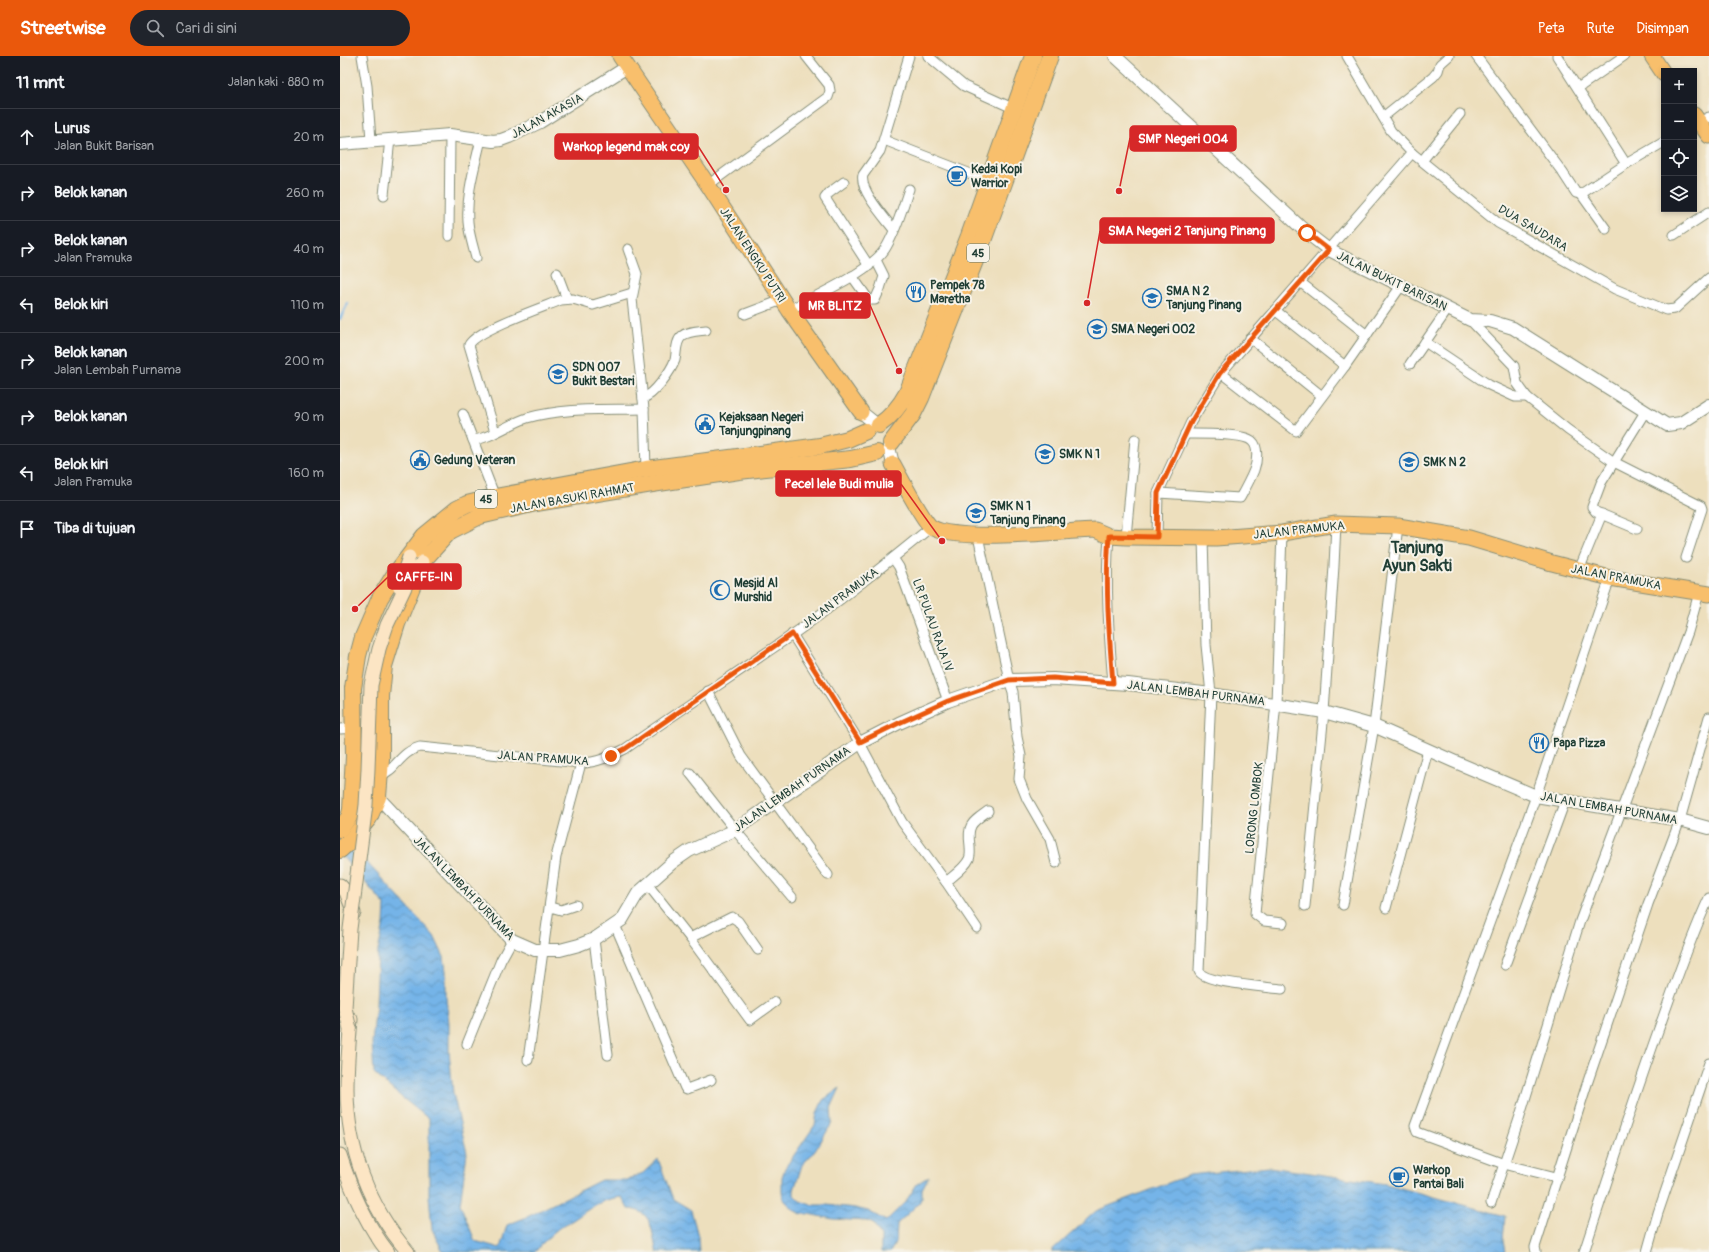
<!DOCTYPE html>
<html lang="id">
<meta charset="utf-8">
<style>
:root{--surface:#171b24;--page:#20242c;--text:#f1f3f6;--muted:#9ea1a6;--line:#363941;--accent:#ea580c}
body{margin:0;font-family:Pangolin,sans-serif;background:var(--page);color:var(--text)}
.controls{position:absolute;right:12px;top:12px;display:grid;overflow:hidden;border-radius:0px;box-shadow:0 2px 6px #0003}
.controls button{width:36px;height:36px;display:grid;place-items:center;padding:0;border:0;border-bottom:1px solid var(--line);background:var(--surface);color:var(--text);font:20px sans-serif}
.stop{position:absolute;width:12px;height:12px;margin:-9px;border:3px solid #ea580c;border-radius:50%;background:#fff}
.stop.end{background:#ea580c;border-color:#fff;box-shadow:0 1px 4px #0008}
.list{margin:0;padding:0;list-style:none}
h2{display:flex;justify-content:space-between;align-items:center;height:52px;margin:0;padding:0 16px;font-size:17px}
h2 small{font-size:13px;font-weight:400;color:var(--muted)}
.list li{display:grid;grid-template-columns:26px 1fr auto;gap:12px;align-items:center;box-sizing:border-box;height:56px;padding:0 16px;border-top:1px solid var(--line)}
.list b{display:block;font-size:15px;white-space:nowrap}
.list p{margin:0;font-size:13px;white-space:nowrap;color:var(--muted)}
.list em{font-size:13px;font-style:normal;color:var(--muted)}
.icon{flex:none;width:22px;height:22px;fill:none;stroke:currentColor;stroke-width:2;stroke-linecap:round;stroke-linejoin:round}
.map{position:relative;flex:none;width:1369px;height:1196px;overflow:hidden}
header{display:flex;align-items:center;gap:24px;box-sizing:border-box;height:56px;padding:0 20px;background:var(--accent);color:#fff}
header strong{font-size:19px}
nav{display:flex;gap:22px;margin-inline-start:auto;font-size:14px}
.search{width:280px;height:36px;background:var(--page);display:flex;align-items:center;gap:10px;box-sizing:border-box;padding:0 14px;border-radius:22px;color:var(--muted);font-size:15px}
main{display:flex}
aside{flex:1;background:var(--surface)}
.map>svg:first-child{display:block}
</style>
<header>
<strong>Streetwise</strong>
<div class="search"><svg class="icon" aria-label="search" viewBox="0 0 24 24"><circle cx="10" cy="10" r="6"/><path d="M15 15l6 6"/></svg>Cari di sini</div>
<nav><a>Peta</a><a>Rute</a><a>Disimpan</a></nav>
</header>
<main>
<aside>
<h2>11 mnt<small>Jalan kaki · 880 m</small></h2>
<ul class="list">
<li><svg class="icon" aria-label="ahead" viewBox="0 0 24 24"><path d="M12 20V5M6 11l6-6 6 6"/></svg><div><b>Lurus</b><p>Jalan Bukit Barisan</p></div><em>20 m</em></li>
<li><svg class="icon" aria-label="right" viewBox="0 0 24 24"><path d="M7 20v-9h11M14 6l5 5-5 5"/></svg><div><b>Belok kanan</b></div><em>260 m</em></li>
<li><svg class="icon" aria-label="right" viewBox="0 0 24 24"><path d="M7 20v-9h11M14 6l5 5-5 5"/></svg><div><b>Belok kanan</b><p>Jalan Pramuka</p></div><em>40 m</em></li>
<li><svg class="icon" aria-label="left" viewBox="0 0 24 24"><path d="M17 20v-9H6M10 6l-5 5 5 5"/></svg><div><b>Belok kiri</b></div><em>110 m</em></li>
<li><svg class="icon" aria-label="right" viewBox="0 0 24 24"><path d="M7 20v-9h11M14 6l5 5-5 5"/></svg><div><b>Belok kanan</b><p>Jalan Lembah Purnama</p></div><em>200 m</em></li>
<li><svg class="icon" aria-label="right" viewBox="0 0 24 24"><path d="M7 20v-9h11M14 6l5 5-5 5"/></svg><div><b>Belok kanan</b></div><em>90 m</em></li>
<li><svg class="icon" aria-label="left" viewBox="0 0 24 24"><path d="M17 20v-9H6M10 6l-5 5 5 5"/></svg><div><b>Belok kiri</b><p>Jalan Pramuka</p></div><em>160 m</em></li>
<li><svg class="icon" aria-label="arrive" viewBox="0 0 24 24"><path d="M6 21V4h12l-3 4 3 4H6"/></svg><div><b>Tiba di tujuan</b></div></li>
</ul>
</aside>
<div class="map">
<svg width="1369" height="1196" viewBox="0 0 1369 1196">
<defs>
<pattern id="water-waves" width="16" height="10" patternUnits="userSpaceOnUse"><rect width="16" height="10" fill="#75b4e8"/><path d="M0 5q4-4 8 0t8 0" fill="none" stroke="#5f94bd"/></pattern>
</defs>
<rect width="100%" height="100%" fill="#f7f3e8"/>
<filter id="ink" filterUnits="userSpaceOnUse"><feTurbulence type="fractalNoise" baseFrequency=".025" numOctaves="2"/><feDisplacementMap in="SourceGraphic" scale="8" xChannelSelector="R" yChannelSelector="G"/><feConvolveMatrix kernelMatrix="1 2 1 2 8 2 1 2 1" color-interpolation-filters="sRGB"/></filter>
<filter id="wash" filterUnits="userSpaceOnUse"><feTurbulence type="fractalNoise" baseFrequency=".012" numOctaves="4" result="noise"/><feDisplacementMap in="SourceGraphic" scale="16" xChannelSelector="R" yChannelSelector="G"/><feGaussianBlur stdDeviation="0.9" result="paint"/><feColorMatrix in="noise" values="0 0 0 0 0 0 0 0 0 0 0 0 0 0 0 0 0 1.4 0 .05"/><feComposite in="paint" operator="in"/></filter>
<g filter="url(#wash)">
<rect width="100%" height="100%" fill="#eddfbd"/>
<g fill="url(#water-waves)" stroke="#4a788e">
<path d="M 0,777 L 94,880 L 104,901 L 106,915 L 106,942 L 109,967 L 109,995 L 113,1037 L 127,1097 L 120,1148 L 135,1185 L 160,1192 L 167,1169 L 187,1161 L 261,1124 L 286,1124 L 303,1117 L 318,1103 L 333,1143 L 351,1154 L 358,1180 L 359,1196 L 317,1196 C 311,1177 314,1154 288,1153 L 282,1141 C 259,1143 250,1153 233,1164 C 228,1167 223,1169 219,1172 C 210,1179 202,1187 195,1196 L 103,1196 L 92,1173 L 89,1140 L 89,1063 L 54,1035 L 34,1017 L 32,987 L 36,949 L 38,895 L 44,868 L 45,849 L 0,798 Z"/>
<path d="M 500,1032 L 491,1052 L 492,1067 L 475,1095 L 462,1109 L 454,1134 L 454,1139 L 460,1145 L 471,1149 L 487,1149 L 515,1152 L 528,1155 L 546,1165 L 566,1145 L 577,1128 L 589,1120 L 582,1133 L 582,1141 L 579,1147 L 557,1168 L 556,1186 L 550,1196 L 541,1196 L 541,1180 L 534,1168 L 527,1165 L 493,1163 L 468,1158 L 462,1158 L 455,1155 L 443,1143 L 442,1136 L 442,1121 L 445,1112 L 475,1069 L 477,1057 L 483,1044 Z"/>
<path d="M 929,1111 L 1046,1128 L 1165,1160 L 1163,1185 L 1165,1196 L 711,1196 L 756,1155 L 849,1119 Z"/>
</g>
<g fill="none" stroke-linecap="round" stroke-linejoin="round">
<path stroke="#75b4e8" stroke-width="2.5" d="M 0,263 L 8,247"/>
</g>
</g>
<g filter="url(#ink)">
<g fill="none" stroke-linecap="round" stroke-linejoin="round">
<g stroke="#868e78" stroke-width="11">
<g id="minor">
<path d="M 22,0 L 27,30 L 31,84"/>
<path d="M 588,0 L 624,30 L 677,54"/>
<path d="M 1007,0 L 1051,75 L 1072,97 L 1158,167 L 1275,233 L 1326,254 L 1335,253 L 1369,222"/>
<path d="M 1136,0 L 1223,117 L 1236,137 L 1241,138 L 1286,108 L 1324,86"/>
<path d="M 1217,0 L 1286,108"/>
<path d="M 1238,32 L 1284,0"/>
<path d="M 1043,61 L 1093,21 L 1098,15 L 1100,8 L 1109,0"/>
<path d="M 1355,68 L 1369,61"/>
<path d="M 544,84 L 649,125"/>
<path d="M 1082,105 L 1120,58"/>
<path d="M 504,126 L 489,137 L 485,142 L 529,210"/>
<path d="M 368,129 L 488,41 L 490,35 L 489,29 L 466,0"/>
<path d="M 1241,138 L 1266,173"/>
<path d="M 44,139 L 50,83"/>
<path d="M 554,174 C 545,162 519,134 523,119 L 540,95 L 569,0"/>
<path d="M 1334,179 L 1369,156"/>
<path d="M 109,180 L 110,79"/>
<path d="M 288,193 L 297,218 L 292,243 L 304,353 L 306,413"/>
<path d="M 136,202 C 133,190 129,178 128,166 C 126,138 135,110 141,83"/>
<path d="M 217,217 L 227,243"/>
<path d="M 512,220 L 529,244 L 535,244 L 540,233 L 544,220 L 536,204"/>
<path d="M 960,226 L 1027,279"/>
<path d="M 449,254 C 475,240 530,216 545,193 C 556,176 562,153 569,133"/>
<path d="M 936,255 L 1005,310"/>
<path d="M 405,258 L 442,244"/>
<path d="M 1130,264 L 1174,310 L 1177,327 L 1187,341 L 1228,374 L 1274,406 L 1361,450 L 1362,453 L 1346,502"/>
<path d="M 910,282 L 982,340"/>
<path d="M 1085,286 L 1149,329 L 1175,341 L 1187,341"/>
<path d="M 1070,308 L 1108,253"/>
<path d="M 881,317 L 956,375 L 1005,310 L 1061,230"/>
<path d="M 303,342 C 314,339 331,315 335,304 C 337,296 335,286 342,280 C 348,275 358,275 366,274"/>
<path d="M 123,358 L 155,441"/>
<path d="M 155,376 L 129,289 C 136,274 204,251 221,244 L 233,243 L 253,249 L 292,237"/>
<path d="M 133,384 C 149,383 171,367 187,362 C 225,351 266,354 304,353"/>
<path d="M 818,437 L 900,442 C 905,433 910,424 914,414 C 917,406 919,391 912,385 C 904,377 858,378 845,378"/>
<path d="M 1297,473 L 1256,456 L 1252,451 L 1261,427 L 1305,356"/>
<path d="M 942,477 L 936,647 L 915,858 L 924,865 L 943,867"/>
<path d="M 638,480 L 669,624 L 673,636 L 677,681 L 681,700 L 679,723 L 687,743 L 710,783 L 716,807"/>
<path d="M 769,480 C 765,529 769,578 773,627"/>
<path d="M 786,481 L 795,383"/>
<path d="M 817,481 L 818,437 L 851,366 L 881,317 L 1072,97"/>
<path d="M 863,482 L 866,589 L 871,638 L 859,915 C 863,927 928,931 942,933"/>
<path d="M 553,502 L 559,511 L 608,645"/>
<path d="M 1239,514 L 1262,458"/>
<path d="M 452,578 L 520,687 L 562,766 L 606,826 L 637,872"/>
<path d="M 368,635 L 401,700 L 488,819"/>
<path d="M 0,673 L 14,672"/>
<path d="M 350,717 L 395,774 L 452,841"/>
<path d="M 40,723 C 43,717 48,716 52,712 C 61,703 67,694 80,691 L 241,707 C 257,707 271,700 285,693 C 340,654 397,617 452,579 C 500,545 546,508 591,471"/>
<path d="M 606,826 C 614,819 625,812 629,803 C 631,799 630,794 630,790 C 627,769 631,767 648,755"/>
<path d="M 308,829 L 350,882 L 410,964 L 435,946"/>
<path d="M 1003,849 L 1034,670 L 1058,470"/>
<path d="M 965,850 L 984,656 L 994,510 L 996,468"/>
<path d="M 210,851 L 221,854 L 236,849"/>
<path d="M 1046,852 L 1088,694"/>
<path d="M 275,869 L 345,1032 L 347,1033 L 371,1024"/>
<path d="M 350,882 L 392,861 L 398,865 L 418,894"/>
<path d="M 254,883 L 268,999"/>
<path d="M 1165,909 L 1225,745"/>
<path d="M 127,988 L 161,904 L 172,884"/>
<path d="M 188,1004 L 216,801 L 241,707"/>
<path d="M 1216,1121 L 1164,1108 L 1077,1076 L 1075,1070 L 1196,740 L 1270,522"/>
<path d="M 1151,1147 L 1179,1063 L 1240,865 L 1348,576 L 1359,537"/>
<path d="M 1196,1196 L 1195,1191 L 1246,1031 L 1308,848 L 1340,764 L 1369,661"/>
<path d="M 1244,1196 C 1268,1122 1292,1048 1318,975 C 1334,931 1349,885 1369,842"/>
<path d="M 1307,1196 L 1318,1157 L 1369,1007"/>
</g>
</g>
<g stroke="#868e78" stroke-width="14">
<g id="tertiary">
<path d="M 775,0 L 967,177 L 989,194 L 1130,264 L 1150,265 L 1173,272 L 1327,369 L 1341,367 L 1369,349"/>
<path d="M 0,88 L 110,79 L 153,85 L 161,84 L 169,81 L 200,66 L 287,11"/>
<path d="M 521,356 L 536,368"/>
<path d="M 549,391 L 553,408"/>
<path d="M 38,741 L 172,884 L 195,894 L 220,894 L 239,889 L 254,883 L 282,864 L 298,837 L 333,806 L 349,795 L 395,774 L 520,687 L 559,667 L 608,645 L 669,624 L 713,623 L 788,628 L 871,638 L 984,656 L 1034,670 L 1113,705 L 1196,740 L 1340,764 L 1369,772"/>
</g>
</g>
<g stroke="#868e78" stroke-width="15">
<g id="secondary">
<path d="M 0,829 L 6,836 L 14,857"/>
<path d="M 11,963 C 9,986 7,1010 7,1033 C 7,1093 29,1151 68,1196"/>
<path d="M 0,1099 C 11,1134 25,1167 48,1196"/>
</g>
</g>
<g stroke="#868e78" stroke-width="17">
<g id="primary">
<path d="M 280,0 L 368,129 L 449,254 L 521,356"/>
<path d="M 1312,0 L 1324,18"/>
<path d="M 1354,59 L 1369,80"/>
<path d="M 553,408 C 559,419 584,466 591,471 C 615,487 722,475 755,474 L 769,480 L 786,481 L 876,482 L 942,477 L 996,468 L 1058,470 L 1129,482 L 1212,507 L 1270,522 L 1369,538"/>
</g>
</g>
<g stroke="#868e78" stroke-width="18">
<g id="trunk">
<path d="M 539,369 C 552,360 560,350 567,337 L 629,180 L 693,0"/>
<path d="M 551,387 L 573,358 L 581,342 L 644,182 L 710,0"/>
<path d="M 0,773 L 9,761 L 11,754 L 14,700 L 13,632 L 18,600 L 23,581 L 40,542 L 53,521 L 84,480 L 117,453 L 127,448 L 155,441 L 306,413 L 480,390 L 508,383 L 526,375"/>
<path d="M 0,794 L 11,784 L 29,762 L 38,741 L 41,703 L 41,640 L 44,610 L 57,568 L 82,506 L 110,475 L 140,460 L 196,447 L 312,428 L 399,415 L 511,403 L 537,397"/>
</g>
</g>
<use href="#minor" stroke="#fff" stroke-width="9"/>
<use href="#tertiary" stroke="#fff" stroke-width="12"/>
<use href="#secondary" stroke="#fce5c4" stroke-width="13"/>
<use href="#primary" stroke="#f8bf6c" stroke-width="15"/>
<use href="#trunk" stroke="#f8bf6c" stroke-width="16"/>
<g stroke="#868e78" stroke-width="15" stroke-linecap="butt">
<g id="secondary-bridge">
<path d="M 59,530 L 69,501"/>
<path d="M 10,973 L 5,952 L 10,873 L 26,749 L 28,713 L 31,629 L 39,593 L 47,569 L 67,527 L 82,506"/>
</g>
</g>
<use href="#secondary-bridge" stroke="#fce5c4" stroke-width="13"/>
</g>
</g>
<g fill="none" stroke-linecap="round" stroke-linejoin="round" filter="url(#ink)">
<path stroke="#ea580c" stroke-width="5" d="M 271,700 L 285,693 L 452,578 L 520,686 L 559,667 L 608,645 L 669,624 L 713,622 L 773,627 C 769,578 765,529 769,480 L 817,481 L 818,437 L 851,366 L 880,317 L 989,194 L 967,177"/>
</g>
<defs>
<g id="cafe-ring" transform="scale(1)"><circle r="9.5" fill="#f7f3e8" stroke="#1f6fb2" stroke-width="1.5"/><path d="M-5.5-4.5H6V0H3Q3 3.5 0 3.5H-2.5Q-5.5 3.5-5.5 0ZM3-3.2v2h1.7v-2ZM-6 4.5H4V6H-6Z" fill="#1f6fb2"/></g>
<g id="restaurant-ring" transform="scale(1)"><circle r="9.5" fill="#f7f3e8" stroke="#1f6fb2" stroke-width="1.5"/><path d="M-5-6h1v4h1v-4h1v4h1v-4h1v5L-1.5 .5V6h-2V.5L-5-1ZM5-6V6H3V1.5H1.5Q1.5-4 5-6Z" fill="#1f6fb2"/></g>
<g id="school-ring" transform="scale(1)"><circle r="9.5" fill="#f7f3e8" stroke="#1f6fb2" stroke-width="1.5"/><path d="M0-5L7-2L0 1L-7-2ZM-4 1L0 2.5L4 1V4Q0 6-4 4Z" fill="#1f6fb2"/></g>
<g id="civic-ring" transform="scale(1)"><circle r="9.5" fill="#f7f3e8" stroke="#1f6fb2" stroke-width="1.5"/><path d="M-.6-6.5H3V-4.5H.6V-3L4-1V1h2V6H-6V1h2V-1L-.6-3ZM-1.2 2.5V6h2.4V2.5Z" fill="#1f6fb2"/></g>
<g id="mosque-ring" transform="scale(1)"><circle r="9.5" fill="#f7f3e8" stroke="#1f6fb2" stroke-width="1.5"/><path d="M3.5-4.9A6 6 0 1 0 3.5 4.9A5 5 0 1 1 3.5-4.9Z" fill="#1f6fb2"/></g>
</defs>
<g fill-rule="evenodd">
<use href="#cafe-ring" x="617" y="120"/>
<use href="#restaurant-ring" x="576" y="236"/>
<use href="#school-ring" x="812" y="242"/>
<use href="#school-ring" x="757" y="273"/>
<use href="#school-ring" x="218" y="318"/>
<use href="#civic-ring" x="365" y="368"/>
<use href="#school-ring" x="705" y="398"/>
<use href="#civic-ring" x="80" y="404"/>
<use href="#school-ring" x="1069" y="406"/>
<use href="#school-ring" x="636" y="457"/>
<use href="#mosque-ring" x="380" y="534"/>
<use href="#restaurant-ring" x="1199" y="687"/>
<use href="#cafe-ring" x="1059" y="1121"/>
</g>
<g text-anchor="middle" stroke-width="4" stroke-linejoin="round" paint-order="stroke">
<g fill="#f7f3e8" stroke="#60746a" stroke-width="1">
<rect x="627" y="188" width="22" height="18" rx="3"/>
<rect x="135" y="434" width="22" height="18" rx="3"/>
</g>
<g font-size="11" font-weight="bold" fill="#1f3d34">
<text x="638" y="201">45</text>
<text x="146" y="447">45</text>
</g>
<g font-size="12" fill="#1f3d34" stroke="#f7f3e8">
<text transform="translate(207 60) rotate(-29)" y="4">JALAN AKASIA</text>
<text transform="translate(1193 172) rotate(31)" y="4">DUA SAUDARA</text>
<text transform="translate(413 199) rotate(57)" y="4">JALAN ENGKU PUTRI</text>
<text transform="translate(1052 225) rotate(26)" y="4">JALAN BUKIT BARISAN</text>
<text transform="translate(232 442) rotate(-10)" y="4">JALAN BASUKI RAHMAT</text>
<text transform="translate(959 474) rotate(-6)" y="4">JALAN PRAMUKA</text>
<text transform="translate(1276 521) rotate(11)" y="4">JALAN PRAMUKA</text>
<text transform="translate(500 542) rotate(-37)" y="4">JALAN PRAMUKA</text>
<text transform="translate(593 569) rotate(70)" y="4">LR PULAU RAJA IV</text>
<text transform="translate(856 637) rotate(7)" y="4">JALAN LEMBAH PURNAMA</text>
<text transform="translate(203 702) rotate(4)" y="4">JALAN PRAMUKA</text>
<text transform="translate(452 733) rotate(-35)" y="4">JALAN LEMBAH PURNAMA</text>
<text transform="translate(914 752) rotate(-84)" y="4">LORONG LOMBOK</text>
<text transform="translate(1269 752) rotate(10)" y="4">JALAN LEMBAH PURNAMA</text>
<text transform="translate(124 832) rotate(46)" y="4">JALAN LEMBAH PURNAMA</text>
</g>
<g font-size="12" font-weight="bold" fill="#1f3d34" stroke="#f7f3e8" text-anchor="start">
<text x="631" y="117">Kedai Kopi<tspan x="631" dy="14">Warrior</tspan></text>
<text x="590" y="233">Pempek 78<tspan x="590" dy="14">Maretha</tspan></text>
<text x="826" y="239">SMA N 2<tspan x="826" dy="14">Tanjung Pinang</tspan></text>
<text x="771" y="277">SMA Negeri 002</text>
<text x="232" y="315">SDN 007<tspan x="232" dy="14">Bukit Bestari</tspan></text>
<text x="379" y="365">Kejaksaan Negeri<tspan x="379" dy="14">Tanjungpinang</tspan></text>
<text x="719" y="402">SMK N 1</text>
<text x="94" y="408">Gedung Veteran</text>
<text x="1083" y="410">SMK N 2</text>
<text x="650" y="454">SMK N 1<tspan x="650" dy="14">Tanjung Pinang</tspan></text>
<text x="394" y="531">Mesjid Al<tspan x="394" dy="14">Murshid</tspan></text>
<text x="1213" y="691">Papa Pizza</text>
<text x="1073" y="1118">Warkop<tspan x="1073" dy="14">Pantai Bali</tspan></text>
</g>
<g font-size="16" font-weight="bold" fill="#1f3d34" stroke="#f7f3e8">
<text x="1077" y="497">Tanjung<tspan x="1077" dy="18">Ayun Sakti</tspan></text>
</g>
</g>
<path fill="none" stroke="#d62828" stroke-width="1.5" d="M779 135L790 82M386 134L358 90M747 247L760 175M559 315L530 249M602 485L561 428M15 553L48 521"/>
<g fill="#d62828" stroke="#f7f3e8" stroke-width="1.5">
<circle cx="779" cy="135" r="4"/>
<circle cx="386" cy="134" r="4"/>
<circle cx="747" cy="247" r="4"/>
<circle cx="559" cy="315" r="4"/>
<circle cx="602" cy="485" r="4"/>
<circle cx="15" cy="553" r="4"/>
</g>
<g fill="#d62828" stroke="#d62828" stroke-width="1.5">
<rect x="790" y="70" width="106" height="25" rx="4"/>
<rect x="215" y="78" width="143" height="25" rx="4"/>
<rect x="760" y="162" width="174" height="25" rx="4"/>
<rect x="460" y="237" width="70" height="25" rx="4"/>
<rect x="436" y="415" width="125" height="25" rx="4"/>
<rect x="48" y="508" width="73" height="25" rx="4"/>
</g>
<g font-size="13" text-anchor="middle" font-weight="bold" fill="#fff">
<text x="843" y="87">SMP Negeri 004</text>
<text x="286" y="95">Warkop legend mak coy</text>
<text x="847" y="179">SMA Negeri 2 Tanjung Pinang</text>
<text x="495" y="254">MR BLITZ</text>
<text x="499" y="432">Pecel lele Budi mulia</text>
<text x="84" y="525">CAFFE-IN</text>
</g>
</svg>
<div class="controls">
<button>+</button>
<button>−</button>
<button><svg class="icon" aria-label="locate" viewBox="0 0 24 24"><circle cx="12" cy="12" r="6"/><path d="M12 2v4M12 18v4M2 12h4M18 12h4"/></svg></button>
<button><svg class="icon" aria-label="layers" viewBox="0 0 24 24"><path d="M12 4l9 5-9 5-9-5zM3 14l9 5 9-5"/></svg></button>
</div>
<div class="stop" style="left:967px;top:177px"></div>
<div class="stop end" style="left:271px;top:700px"></div>
</div>
</main>
